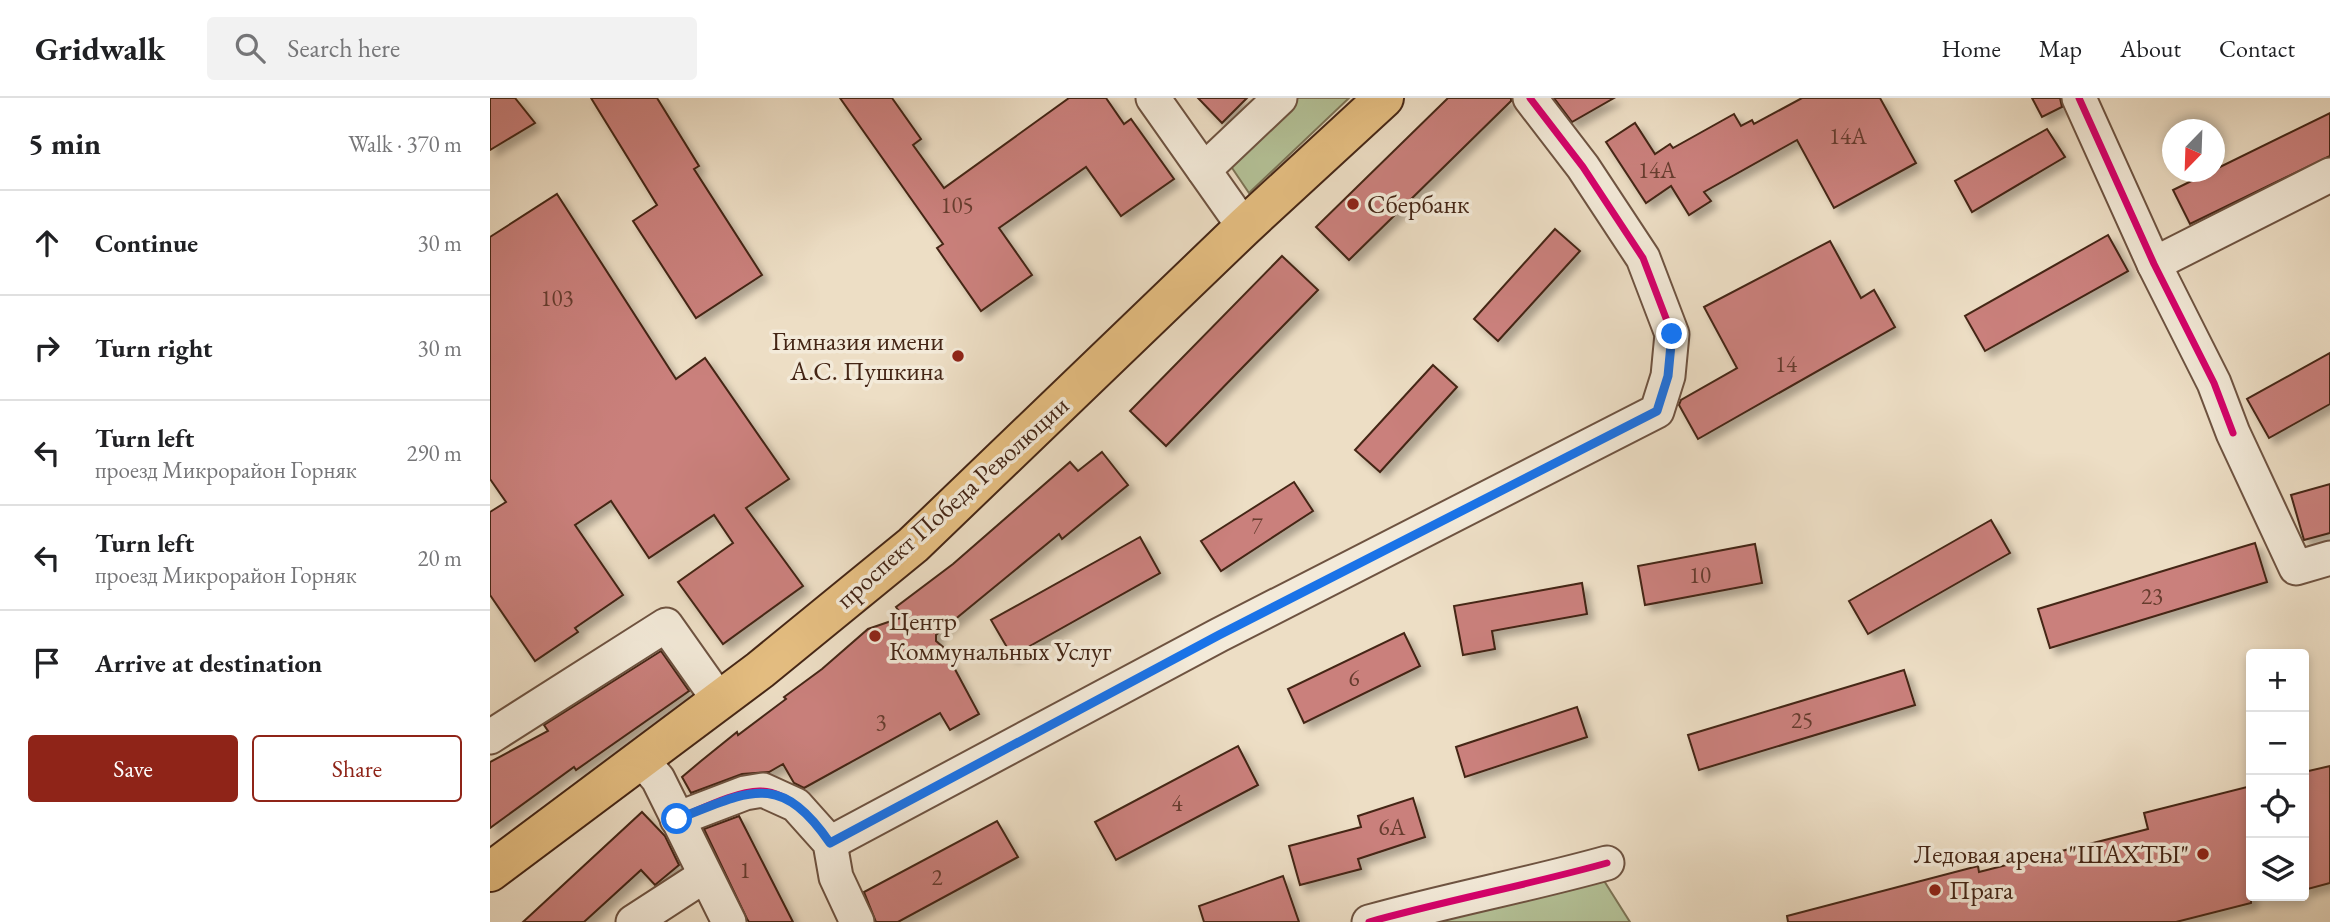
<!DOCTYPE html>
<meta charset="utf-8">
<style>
:root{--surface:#fff;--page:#f2f2f2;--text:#202124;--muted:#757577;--line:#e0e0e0;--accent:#8f2418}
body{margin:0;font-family:"EB Garamond",serif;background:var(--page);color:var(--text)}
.controls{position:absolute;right:21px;bottom:21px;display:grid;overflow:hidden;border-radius:7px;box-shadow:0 4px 10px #0003}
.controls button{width:63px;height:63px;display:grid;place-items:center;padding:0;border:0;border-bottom:2px solid var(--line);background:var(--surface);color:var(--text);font:35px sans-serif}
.compass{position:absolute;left:1672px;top:21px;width:63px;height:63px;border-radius:50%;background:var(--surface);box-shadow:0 4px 10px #0003;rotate:203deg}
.stop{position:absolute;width:21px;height:21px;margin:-16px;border:5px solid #1a73e8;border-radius:50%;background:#fff}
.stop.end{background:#1a73e8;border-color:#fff;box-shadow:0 2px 7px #0008}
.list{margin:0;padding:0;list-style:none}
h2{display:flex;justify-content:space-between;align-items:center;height:91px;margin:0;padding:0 28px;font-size:30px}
h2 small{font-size:23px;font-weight:400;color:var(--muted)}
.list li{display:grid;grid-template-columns:46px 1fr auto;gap:21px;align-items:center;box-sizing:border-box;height:105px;padding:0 28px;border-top:2px solid var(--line)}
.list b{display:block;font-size:26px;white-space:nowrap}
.list p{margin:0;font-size:23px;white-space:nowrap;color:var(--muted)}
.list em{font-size:23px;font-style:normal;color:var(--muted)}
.actions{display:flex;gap:14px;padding:21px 28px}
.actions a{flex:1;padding:16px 0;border:2px solid var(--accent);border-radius:7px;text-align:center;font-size:24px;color:var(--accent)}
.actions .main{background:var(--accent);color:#fff}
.icon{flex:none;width:38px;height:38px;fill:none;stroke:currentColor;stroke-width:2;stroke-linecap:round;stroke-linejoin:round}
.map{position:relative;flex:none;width:1840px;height:824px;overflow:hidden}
header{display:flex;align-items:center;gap:42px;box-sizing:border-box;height:98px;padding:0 35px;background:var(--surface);border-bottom:2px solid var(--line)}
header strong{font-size:33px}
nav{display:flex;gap:38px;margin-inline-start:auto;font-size:24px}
.search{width:490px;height:63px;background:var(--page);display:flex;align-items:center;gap:18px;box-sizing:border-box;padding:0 24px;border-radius:7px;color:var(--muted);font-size:26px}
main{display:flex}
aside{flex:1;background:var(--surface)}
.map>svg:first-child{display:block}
</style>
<header>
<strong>Gridwalk</strong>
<div class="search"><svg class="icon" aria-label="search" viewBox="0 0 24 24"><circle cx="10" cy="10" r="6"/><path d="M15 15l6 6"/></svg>Search here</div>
<nav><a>Home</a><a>Map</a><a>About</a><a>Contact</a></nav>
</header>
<main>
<aside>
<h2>5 min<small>Walk · 370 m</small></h2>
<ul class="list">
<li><svg class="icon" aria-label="ahead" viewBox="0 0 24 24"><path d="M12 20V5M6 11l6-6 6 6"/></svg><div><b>Continue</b></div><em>30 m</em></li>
<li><svg class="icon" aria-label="right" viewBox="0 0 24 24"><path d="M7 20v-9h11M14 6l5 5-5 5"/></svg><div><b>Turn right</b></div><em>30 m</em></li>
<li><svg class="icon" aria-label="left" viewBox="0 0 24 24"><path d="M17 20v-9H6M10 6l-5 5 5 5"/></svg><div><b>Turn left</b><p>проезд Микрорайон Горняк</p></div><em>290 m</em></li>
<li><svg class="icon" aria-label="left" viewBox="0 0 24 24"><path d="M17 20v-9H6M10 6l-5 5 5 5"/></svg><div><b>Turn left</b><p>проезд Микрорайон Горняк</p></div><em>20 m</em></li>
<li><svg class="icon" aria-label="arrive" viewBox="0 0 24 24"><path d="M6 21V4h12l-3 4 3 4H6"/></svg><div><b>Arrive at destination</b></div></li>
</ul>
<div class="actions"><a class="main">Save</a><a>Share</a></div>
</aside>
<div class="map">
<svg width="1840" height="824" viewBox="0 0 1840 824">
<defs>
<filter id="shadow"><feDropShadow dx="6" dy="6" stdDeviation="3.5" flood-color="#0004"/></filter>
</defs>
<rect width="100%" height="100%" fill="#eddec5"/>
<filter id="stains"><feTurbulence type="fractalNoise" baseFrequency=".00286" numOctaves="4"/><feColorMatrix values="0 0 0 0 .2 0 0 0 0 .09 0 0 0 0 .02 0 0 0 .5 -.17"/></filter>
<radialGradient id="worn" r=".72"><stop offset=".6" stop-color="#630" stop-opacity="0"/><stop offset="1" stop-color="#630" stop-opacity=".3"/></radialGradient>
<g fill="#b4c298" stroke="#7c7456" stroke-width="2">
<path d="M 805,0 L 859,0 L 759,95 L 738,64 Z"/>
<path d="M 1111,778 L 1140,824 L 936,824 Z"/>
</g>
<g fill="#ca807b" stroke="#442515" stroke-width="2" filter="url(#shadow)">
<path d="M 0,0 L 25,0 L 45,25 L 0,52 Z"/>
<path d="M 101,0 L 167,0 L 209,68 L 204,71 L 272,177 L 206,220 L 143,123 L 167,107 Z"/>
<path d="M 350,0 L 402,0 L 431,41 L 423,47 L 454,90 L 579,0 L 616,0 L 634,26 L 641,21 L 684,81 L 631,118 L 596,69 L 509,130 L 542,177 L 491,213 L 447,150 L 453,146 Z"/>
<path d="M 708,0 L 757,0 L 732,25 Z"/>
<path d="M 958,0 L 1021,0 L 1021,3 L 859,162 L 826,129 Z"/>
<path d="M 1064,0 L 1124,0 L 1082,24 Z"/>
<path d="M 1312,0 L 1390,0 L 1426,65 L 1344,110 L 1307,42 L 1214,94 L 1221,103 L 1199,117 L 1181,88 L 1156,105 L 1116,44 L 1145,25 L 1165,56 L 1180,46 L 1183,50 L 1244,16 L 1251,28 L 1262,22 L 1264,26 Z"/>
<path d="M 1542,0 L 1570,0 L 1572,9 L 1552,19 Z"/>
<path d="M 1840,15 L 1840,58 L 1700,126 L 1683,92 Z"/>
<path d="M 1557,31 L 1575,59 L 1482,114 L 1465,83 Z"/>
<path d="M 67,96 L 186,281 L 215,260 L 299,381 L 256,410 L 313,488 L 233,546 L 188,484 L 243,445 L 224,417 L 159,460 L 121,403 L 85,427 L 133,497 L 85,530 L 88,534 L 45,563 L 0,497 L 0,414 L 16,404 L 0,381 L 0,139 Z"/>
<path d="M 1065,131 L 1090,153 L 1008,243 L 984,221 Z"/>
<path d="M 1618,137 L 1638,173 L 1495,253 L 1475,218 Z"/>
<path d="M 1340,143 L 1371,200 L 1384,192 L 1405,229 L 1208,341 L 1189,307 L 1191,302 L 1247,270 L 1214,209 Z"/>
<path d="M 792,158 L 828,192 L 676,348 L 640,313 Z"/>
<path d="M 1840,255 L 1840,306 L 1779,340 L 1757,301 Z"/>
<path d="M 943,267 L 967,289 L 890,374 L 865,352 Z"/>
<path d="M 612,354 L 638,387 L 572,441 L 569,436 L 446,537 L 446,543 L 453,549 L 489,616 L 460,632 L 450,615 L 314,690 L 304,685 L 293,666 L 279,674 L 252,676 L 201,695 L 192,679 L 211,663 L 247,634 L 248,637 L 296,601 L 294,599 L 332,571 L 378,531 L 413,519 L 406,509 L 463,466 L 580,364 L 588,373 Z"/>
<path d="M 804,384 L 823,413 L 731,473 L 711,443 Z"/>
<path d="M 1840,386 L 1840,435 L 1814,442 L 1801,397 Z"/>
<path d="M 1501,422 L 1520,455 L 1378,536 L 1359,503 Z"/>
<path d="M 650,439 L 670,475 L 522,558 L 501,522 Z"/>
<path d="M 1765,445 L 1777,484 L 1560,550 L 1548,511 Z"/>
<path d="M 1265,446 L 1272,485 L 1155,507 L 1148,468 Z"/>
<path d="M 1092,485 L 1097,516 L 1002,533 L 1005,551 L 973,557 L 964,508 Z"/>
<path d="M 914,535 L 930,568 L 814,625 L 798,591 Z"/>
<path d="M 171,553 L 199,593 L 86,672 L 84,669 L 0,730 L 0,664 L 58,633 L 54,627 Z"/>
<path d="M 1414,572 L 1425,607 L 1209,672 L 1198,637 Z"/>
<path d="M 1087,609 L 1097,639 L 975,679 L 966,649 Z"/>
<path d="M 748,648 L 768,687 L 626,762 L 605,724 Z"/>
<path d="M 1840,668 L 1840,785 L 1814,792 L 1814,674 Z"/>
<path d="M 1761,688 L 1761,805 L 1686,824 L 1298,824 L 1297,818 L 1488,768 L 1489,774 L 1658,731 L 1654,715 Z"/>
<path d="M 923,700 L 935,739 L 868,761 L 871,771 L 810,787 L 799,748 L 871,729 L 868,718 Z"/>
<path d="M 152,714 L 175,738 L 189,767 L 165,787 L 151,772 L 94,824 L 33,824 Z"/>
<path d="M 249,718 L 303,824 L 259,824 L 257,821 L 214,731 Z"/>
<path d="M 507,723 L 528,759 L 408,824 L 386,824 L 374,794 Z"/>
<path d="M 793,778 L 809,824 L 714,824 L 709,808 Z"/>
</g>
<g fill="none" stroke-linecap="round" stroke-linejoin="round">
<g stroke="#6e5341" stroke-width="37">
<g id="minor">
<path d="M 663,0 L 754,129"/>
<path d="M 1589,0 L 1664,166 L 1724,285 L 1743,335 L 1806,470 L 1840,460"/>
<path d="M 714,72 L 790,0"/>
<path d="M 1664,166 L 1840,77"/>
<path d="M 0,639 L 176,527 L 229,602"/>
<path d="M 150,660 L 168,681 L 239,824"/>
<path d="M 187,721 L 255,695 L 273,692 L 306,707 L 340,745 L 346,779 L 367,824"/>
<path d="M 340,745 L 729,537 L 1167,313 L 1178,278 L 1182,236 L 1153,160 L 1093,69 L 1040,0"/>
<path d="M 143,824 L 214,778"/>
<path d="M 879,824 C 958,802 1038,787 1117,765"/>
</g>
</g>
<g stroke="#442515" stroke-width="42">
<path id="major" d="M 0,774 L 270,572 L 423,447 L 754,129 L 894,0"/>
</g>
<use href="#minor" stroke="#f3ead9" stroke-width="33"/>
<use href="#major" stroke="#e6bf82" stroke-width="38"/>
<g stroke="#f3ead9" stroke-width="11">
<g id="cycleway">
<path d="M 1589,0 L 1664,166 L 1724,285 L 1743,335"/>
<path d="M 187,721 C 209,712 248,692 271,693 C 300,694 326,724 340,745 L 729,537 L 1167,313 L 1178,278 L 1182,236 L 1153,160 L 1093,69 L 1040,0"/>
<path d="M 879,824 C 958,802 1038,787 1117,765"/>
</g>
</g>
<use href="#cycleway" stroke="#d6006c" stroke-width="7"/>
</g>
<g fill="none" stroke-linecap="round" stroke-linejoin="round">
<path stroke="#1a73e8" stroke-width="9" d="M 187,721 C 258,694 289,671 340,745 L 729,537 L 1167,313 L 1178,278 L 1182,236"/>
</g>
<g fill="#8f2418" stroke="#f3ead9" stroke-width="2.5">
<circle cx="863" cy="106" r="7"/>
<circle cx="468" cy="258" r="7"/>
<circle cx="385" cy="538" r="7"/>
<circle cx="1713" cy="756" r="7"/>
<circle cx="1445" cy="792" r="7"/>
</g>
<g text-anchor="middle" stroke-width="7" stroke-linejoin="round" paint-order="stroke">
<g font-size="23" fill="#663c2e">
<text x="1358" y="46">14А</text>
<text x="1167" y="80">14А</text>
<text x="467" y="115">105</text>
<text x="67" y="208">103</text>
<text x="1296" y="274">14</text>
<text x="767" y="436">7</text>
<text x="1210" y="485">10</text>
<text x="1662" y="506">23</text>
<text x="864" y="588">6</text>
<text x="1312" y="630">25</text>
<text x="391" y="632">3</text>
<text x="687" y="713">4</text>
<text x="902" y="737">6А</text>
<text x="255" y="780">1</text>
<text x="447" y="787">2</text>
</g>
<g font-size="26" fill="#442515" stroke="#f3ead9" text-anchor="start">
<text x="877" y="115">Сбербанк</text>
<text x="454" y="252" text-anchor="end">Гимназия имени<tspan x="454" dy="30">А.С. Пушкина</tspan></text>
<text x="399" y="532">Центр<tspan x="399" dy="30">Коммунальных Услуг</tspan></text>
<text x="1699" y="765" text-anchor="end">Ледовая арена "ШАХТЫ"</text>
<text x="1459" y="801">Прага</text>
</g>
<g font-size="26" fill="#442515" stroke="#f3ead9">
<text transform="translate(462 404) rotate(-42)" y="9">проспект Победа Революции</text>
</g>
</g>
<rect width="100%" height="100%" filter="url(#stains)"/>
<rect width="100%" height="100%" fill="url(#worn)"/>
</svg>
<div class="controls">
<button>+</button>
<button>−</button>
<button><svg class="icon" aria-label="locate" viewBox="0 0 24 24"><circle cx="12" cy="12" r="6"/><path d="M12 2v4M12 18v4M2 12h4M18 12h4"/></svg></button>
<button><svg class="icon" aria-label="layers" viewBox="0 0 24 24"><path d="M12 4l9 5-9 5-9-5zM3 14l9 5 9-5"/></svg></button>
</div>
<svg class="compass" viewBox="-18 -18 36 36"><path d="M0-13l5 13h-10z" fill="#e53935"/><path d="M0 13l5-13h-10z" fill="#757577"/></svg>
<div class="stop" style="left:187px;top:721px"></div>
<div class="stop end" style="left:1182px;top:236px"></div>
</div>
</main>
